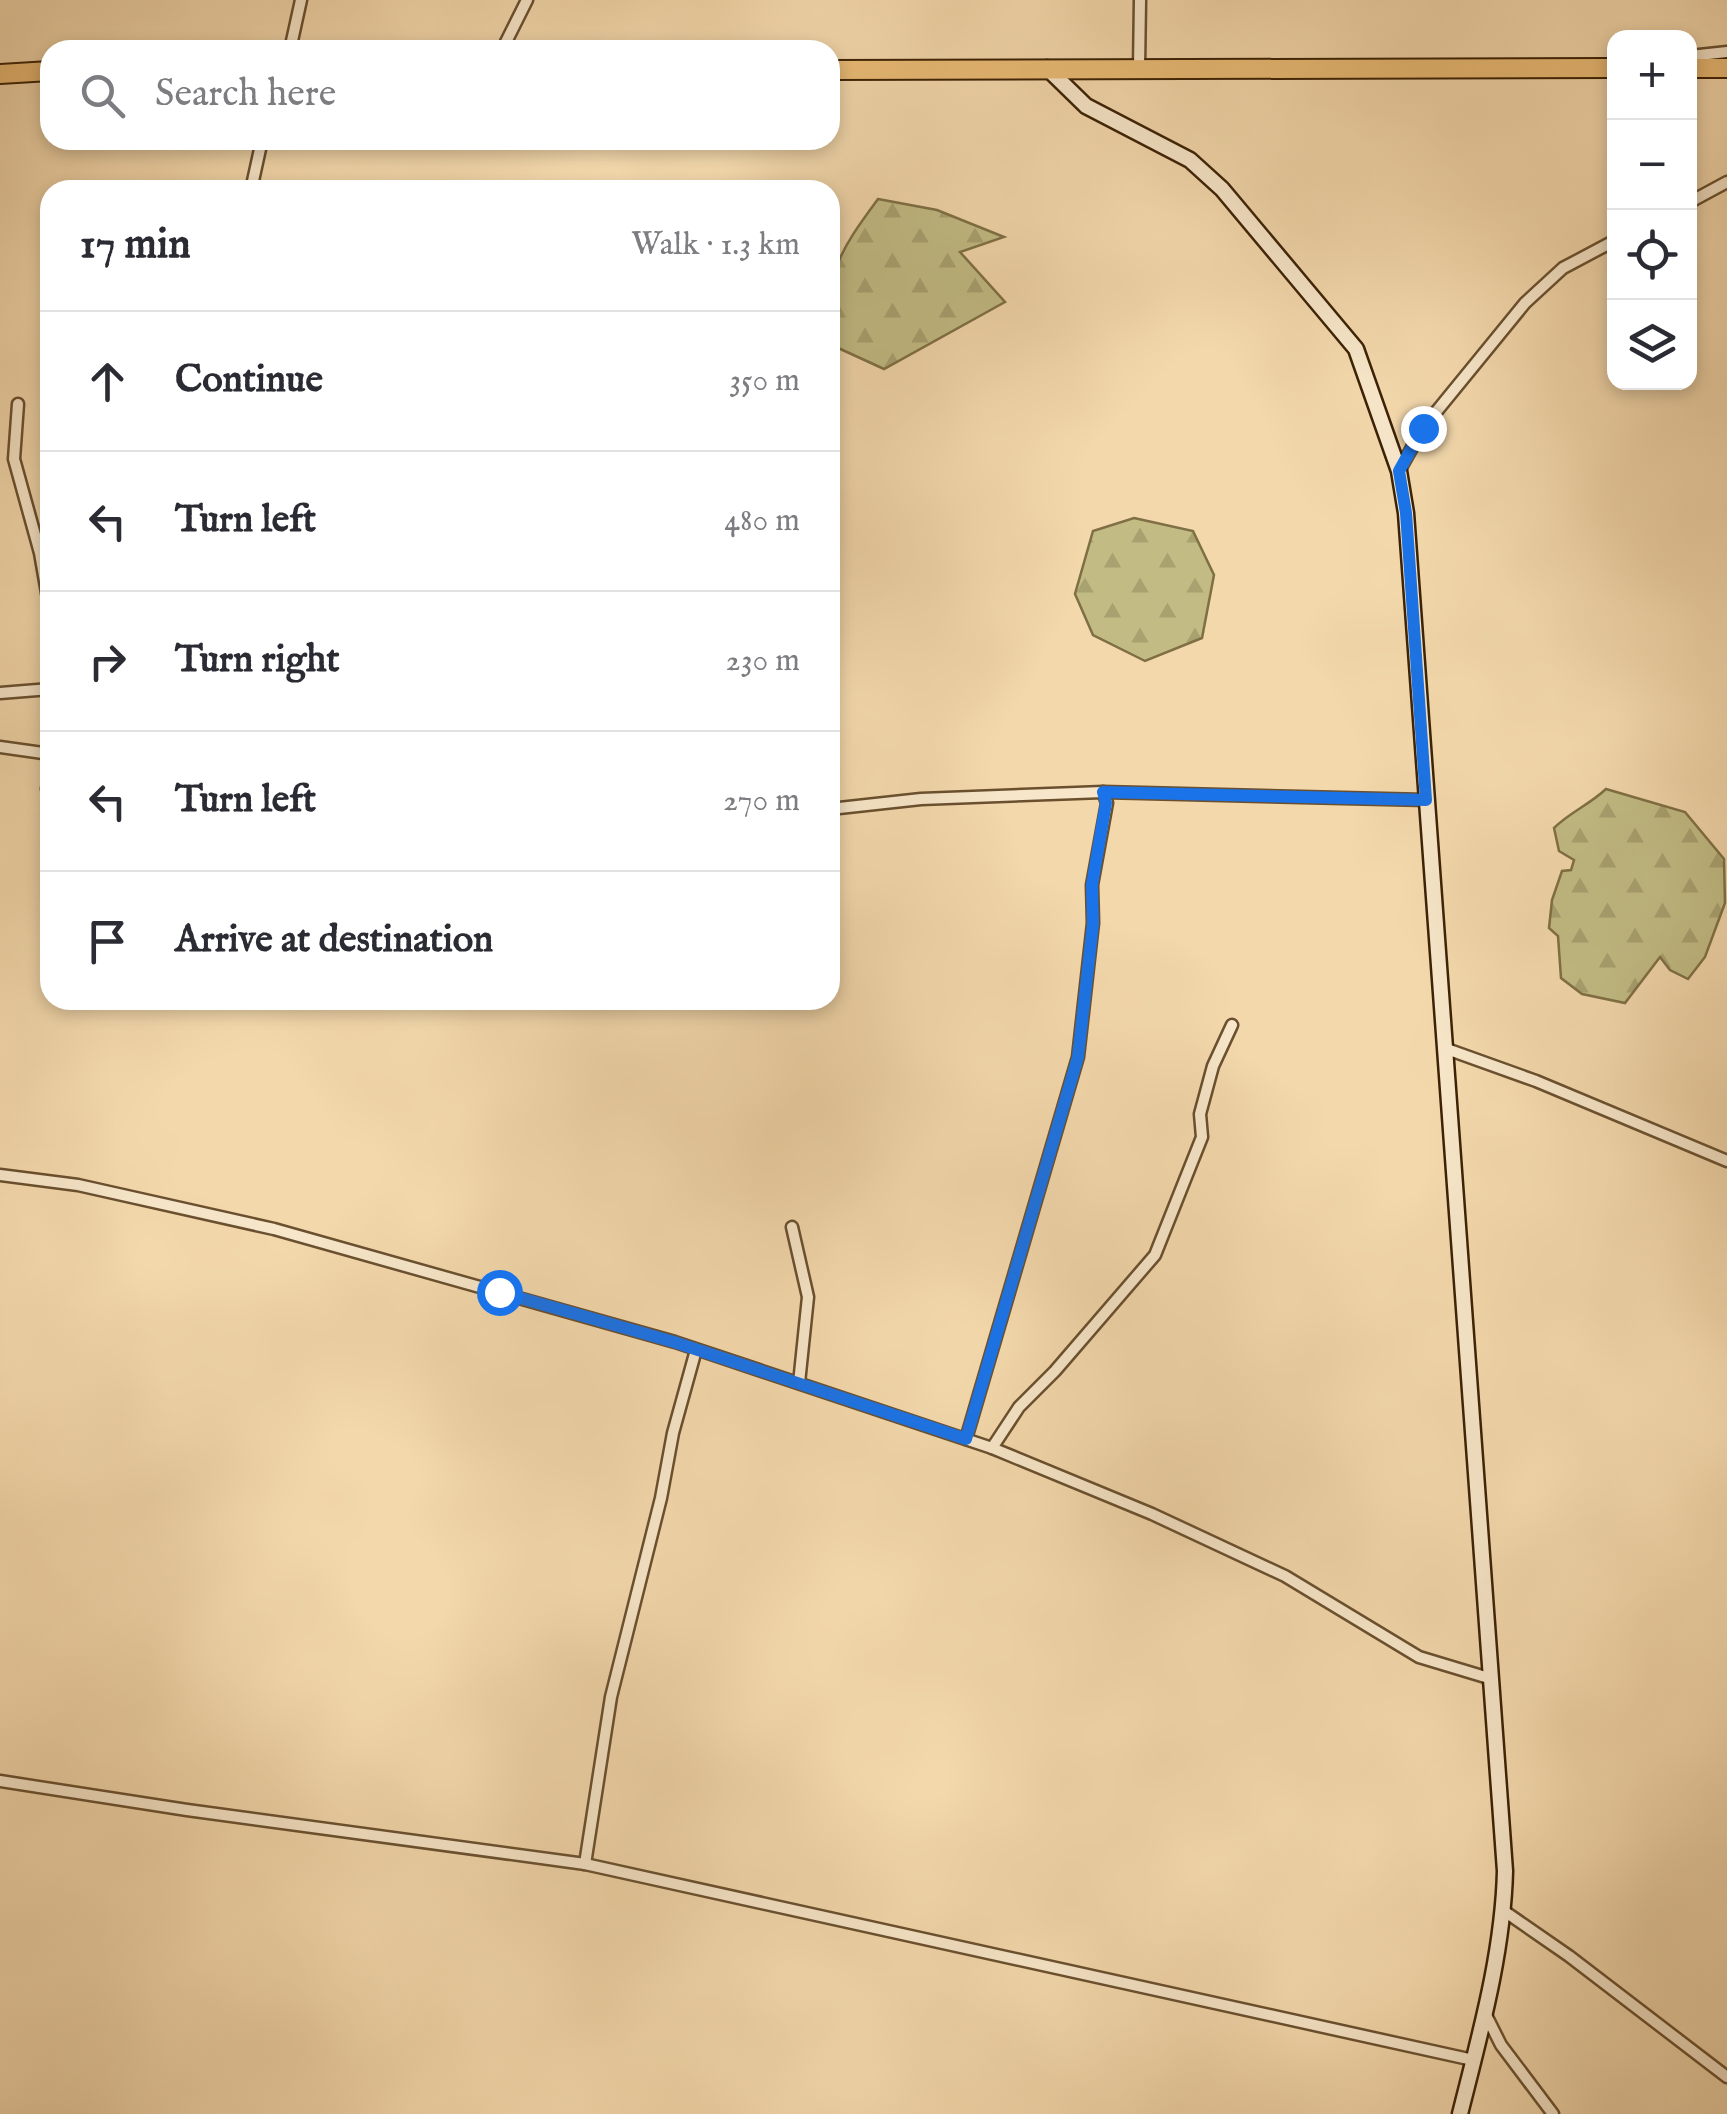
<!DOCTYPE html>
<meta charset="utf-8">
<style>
:root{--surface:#fff;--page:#f2f2f3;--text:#2b2b33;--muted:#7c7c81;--line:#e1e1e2}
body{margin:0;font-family:"IM FELL English",serif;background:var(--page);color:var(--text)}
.controls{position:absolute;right:30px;top:30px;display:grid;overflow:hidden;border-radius:20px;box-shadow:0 5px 15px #0003}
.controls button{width:90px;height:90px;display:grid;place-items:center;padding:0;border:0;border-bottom:2px solid var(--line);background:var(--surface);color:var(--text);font:50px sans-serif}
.stop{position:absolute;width:30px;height:30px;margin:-22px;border:8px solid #1a73e8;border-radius:50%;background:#fff}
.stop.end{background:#1a73e8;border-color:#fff;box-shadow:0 2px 10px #0008}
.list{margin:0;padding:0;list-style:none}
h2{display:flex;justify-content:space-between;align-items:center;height:130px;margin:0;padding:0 40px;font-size:42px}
h2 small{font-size:32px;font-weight:400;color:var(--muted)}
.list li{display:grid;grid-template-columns:65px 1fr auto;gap:30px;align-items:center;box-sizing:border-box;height:140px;padding:0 40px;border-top:2px solid var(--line)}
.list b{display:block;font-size:38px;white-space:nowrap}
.list em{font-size:32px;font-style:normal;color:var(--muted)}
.icon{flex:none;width:55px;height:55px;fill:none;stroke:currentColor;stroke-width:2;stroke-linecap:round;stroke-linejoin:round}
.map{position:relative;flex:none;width:1727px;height:2114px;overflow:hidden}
.search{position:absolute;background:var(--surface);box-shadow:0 5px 15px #0003;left:40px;top:40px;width:800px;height:110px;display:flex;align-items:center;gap:25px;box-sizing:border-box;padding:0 35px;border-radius:30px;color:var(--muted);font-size:38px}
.panel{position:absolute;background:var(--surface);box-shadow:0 5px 15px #0003;left:40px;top:180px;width:800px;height:830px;border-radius:30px}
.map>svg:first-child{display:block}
</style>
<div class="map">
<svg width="1727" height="2114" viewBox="0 0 1727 2114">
<defs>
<pattern id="forest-firs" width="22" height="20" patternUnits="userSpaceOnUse" patternTransform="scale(2.5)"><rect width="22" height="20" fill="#c2bc84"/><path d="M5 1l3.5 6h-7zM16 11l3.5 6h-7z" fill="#a8a170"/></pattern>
</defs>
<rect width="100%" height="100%" fill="#f3d8ac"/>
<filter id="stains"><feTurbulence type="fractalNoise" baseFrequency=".002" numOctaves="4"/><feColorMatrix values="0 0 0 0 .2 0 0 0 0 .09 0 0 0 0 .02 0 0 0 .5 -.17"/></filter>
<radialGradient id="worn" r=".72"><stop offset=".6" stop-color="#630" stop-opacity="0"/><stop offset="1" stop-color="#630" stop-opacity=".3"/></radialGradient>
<g fill="url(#forest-firs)" stroke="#7f6f44" stroke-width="2.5">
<path d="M 878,199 L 937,210 L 1004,237 L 960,252 L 1005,302 L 884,369 L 836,347 C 820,279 839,252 878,199 Z"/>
<path d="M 1134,518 L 1193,531 L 1214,575 L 1202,638 L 1145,661 L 1093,635 L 1075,594 L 1093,531 Z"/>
<path d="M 1606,789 L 1685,812 L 1724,859 L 1725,903 L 1705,957 L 1688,979 L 1670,970 L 1660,957 L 1625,1003 L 1582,994 L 1561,978 L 1558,936 L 1549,928 L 1552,900 L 1562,871 L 1571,870 L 1574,860 L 1559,851 L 1554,828 C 1570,812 1589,805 1606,789 Z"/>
</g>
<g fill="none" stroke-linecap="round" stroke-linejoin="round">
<g stroke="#6a502f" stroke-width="15">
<g id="minor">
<path d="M 290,50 L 301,0"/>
<path d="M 502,50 L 527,0"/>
<path d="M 1690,56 L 1727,52"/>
<path d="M 1139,68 L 1140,0"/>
<path d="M 251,190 L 262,140"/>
<path d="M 1690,202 L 1727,182"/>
<path d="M 18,404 L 14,459 L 40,553 L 50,610"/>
<path d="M 1399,471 L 1423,428 L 1525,303 L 1563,268 L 1614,241"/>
<path d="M 0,693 L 50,689"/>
<path d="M 0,747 L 50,754"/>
<path d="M 47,789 L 50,767"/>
<path d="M 830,809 L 921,799 L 1103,792 L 1426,800"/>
<path d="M 1444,1048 L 1536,1081 L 1727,1161"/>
<path d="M 0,1175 L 78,1185 L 274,1229 L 675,1342 L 992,1448 L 1152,1514 L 1285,1576 L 1419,1657 L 1492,1679"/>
<path d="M 792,1227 L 808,1297 L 799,1383"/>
<path d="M 966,1439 L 1078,1057 L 1093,923 L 1092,885 L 1107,803 L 1103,792"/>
<path d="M 992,1448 L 1019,1407 L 1055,1371 L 1155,1255 L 1202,1137 L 1200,1114 L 1213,1066 L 1232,1025"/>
<path d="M 0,1781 L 187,1810 L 585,1864 L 1473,2060"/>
<path d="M 585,1864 L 611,1697 L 661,1498 L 673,1433 L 696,1350"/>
<path d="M 1504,1911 L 1569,1956 L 1727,2077"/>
<path d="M 1485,2013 L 1501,2045 L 1553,2114"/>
</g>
</g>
<g stroke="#3c2205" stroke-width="19">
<path id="secondary" d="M 1047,68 L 1086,106 L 1190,160 L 1222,189 L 1356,349 L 1399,471 L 1406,513 L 1505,1871 C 1503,1953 1480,2034 1460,2114"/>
</g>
<g stroke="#3c2205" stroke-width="22">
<g id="trunk">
<path d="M 1690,68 L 1727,68"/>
<path d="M 830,70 L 1614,68"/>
<path d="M 0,74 L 50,71"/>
</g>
</g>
<use href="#minor" stroke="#f7e6c9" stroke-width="10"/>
<use href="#secondary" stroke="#f7e6c9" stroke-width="14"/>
<use href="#trunk" stroke="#eabc76" stroke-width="18"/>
</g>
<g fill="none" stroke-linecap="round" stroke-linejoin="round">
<path stroke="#1a73e8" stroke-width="12" d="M 499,1292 L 674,1342 L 966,1439 L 1078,1057 L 1093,924 L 1092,885 L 1106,803 L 1103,792 L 1426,800 L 1406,513 L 1399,471 L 1423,428"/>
</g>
<rect width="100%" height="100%" filter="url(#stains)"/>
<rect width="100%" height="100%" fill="url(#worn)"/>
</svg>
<div class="controls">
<button>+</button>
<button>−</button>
<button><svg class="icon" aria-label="locate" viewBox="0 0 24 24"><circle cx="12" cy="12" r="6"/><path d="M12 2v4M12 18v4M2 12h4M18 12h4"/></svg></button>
<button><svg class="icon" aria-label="layers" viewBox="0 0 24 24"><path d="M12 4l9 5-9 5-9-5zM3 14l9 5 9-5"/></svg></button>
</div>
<div class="stop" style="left:499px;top:1292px"></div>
<div class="stop end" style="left:1423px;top:428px"></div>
<div class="search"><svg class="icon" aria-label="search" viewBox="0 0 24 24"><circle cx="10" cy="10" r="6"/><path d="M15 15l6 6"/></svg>Search here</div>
<section class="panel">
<h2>17 min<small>Walk · 1.3 km</small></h2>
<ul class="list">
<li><svg class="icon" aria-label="ahead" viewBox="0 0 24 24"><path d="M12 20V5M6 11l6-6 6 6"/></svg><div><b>Continue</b></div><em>350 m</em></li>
<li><svg class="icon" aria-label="left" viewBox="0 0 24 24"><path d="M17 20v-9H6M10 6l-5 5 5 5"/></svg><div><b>Turn left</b></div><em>480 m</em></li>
<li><svg class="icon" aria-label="right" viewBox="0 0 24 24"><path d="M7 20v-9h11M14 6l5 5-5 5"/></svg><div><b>Turn right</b></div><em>230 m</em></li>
<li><svg class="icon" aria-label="left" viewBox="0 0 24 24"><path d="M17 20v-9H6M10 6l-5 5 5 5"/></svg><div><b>Turn left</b></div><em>270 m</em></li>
<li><svg class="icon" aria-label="arrive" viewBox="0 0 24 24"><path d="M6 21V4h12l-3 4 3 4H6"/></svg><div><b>Arrive at destination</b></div></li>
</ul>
</section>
</div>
